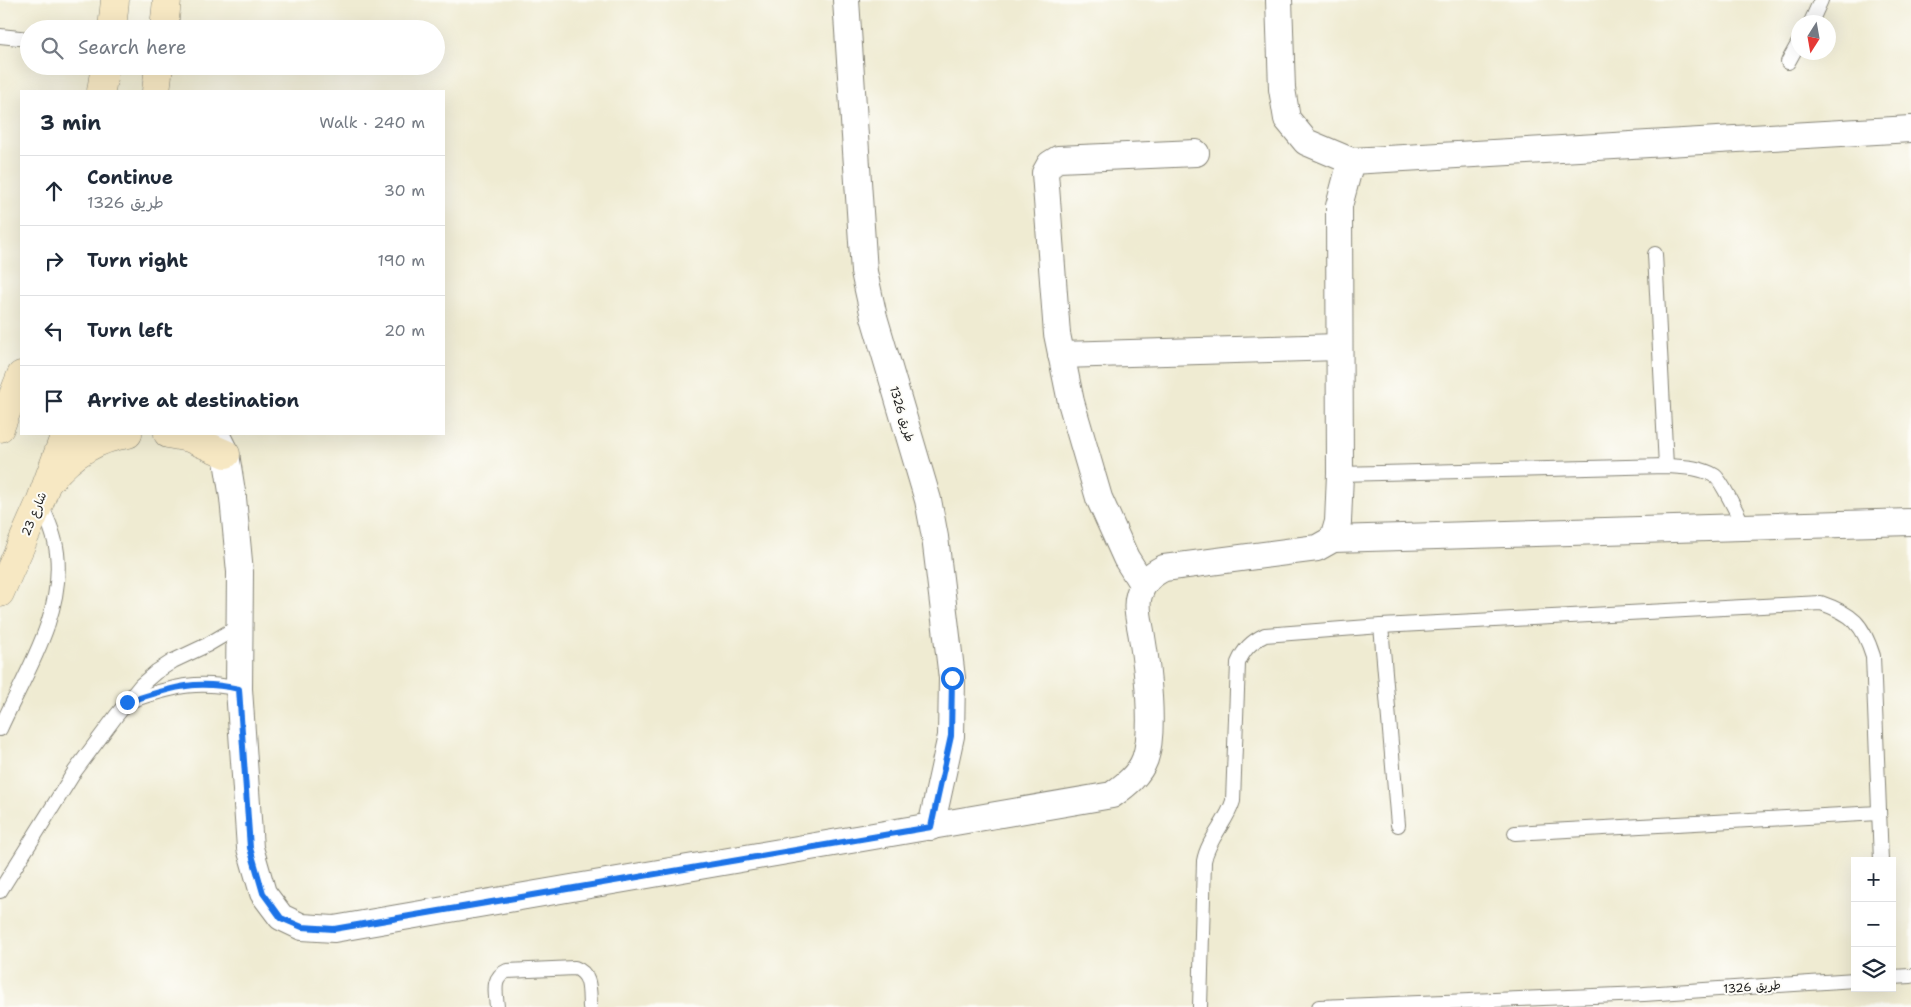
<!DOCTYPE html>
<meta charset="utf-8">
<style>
:root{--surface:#fff;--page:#f2f2f3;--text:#1f2937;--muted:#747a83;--line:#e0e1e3}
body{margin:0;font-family:"Shantell Sans","Playpen Sans Arabic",sans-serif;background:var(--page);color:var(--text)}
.controls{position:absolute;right:15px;bottom:15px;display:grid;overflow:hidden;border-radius:0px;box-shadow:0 5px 20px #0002}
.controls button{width:45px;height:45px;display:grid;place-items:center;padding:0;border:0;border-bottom:1px solid var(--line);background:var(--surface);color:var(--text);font:25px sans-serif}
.compass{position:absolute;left:1791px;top:15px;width:45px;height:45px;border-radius:50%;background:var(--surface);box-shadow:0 5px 20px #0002;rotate:191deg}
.stop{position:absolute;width:15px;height:15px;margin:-11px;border:4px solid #1a73e8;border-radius:50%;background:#fff}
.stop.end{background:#1a73e8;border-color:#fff;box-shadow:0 1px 5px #0008}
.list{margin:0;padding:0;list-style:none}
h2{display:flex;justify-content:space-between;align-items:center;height:65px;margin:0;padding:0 20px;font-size:21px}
h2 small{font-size:16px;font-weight:400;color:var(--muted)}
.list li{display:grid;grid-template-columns:32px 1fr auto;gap:15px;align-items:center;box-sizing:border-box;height:70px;padding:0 20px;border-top:1px solid var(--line)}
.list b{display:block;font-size:19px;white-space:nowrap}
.list p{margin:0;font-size:16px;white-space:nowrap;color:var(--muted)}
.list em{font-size:16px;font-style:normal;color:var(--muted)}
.icon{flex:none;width:28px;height:28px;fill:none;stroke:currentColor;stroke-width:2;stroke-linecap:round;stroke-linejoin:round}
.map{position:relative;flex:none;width:1911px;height:1007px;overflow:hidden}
.search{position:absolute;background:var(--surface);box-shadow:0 5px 20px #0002;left:20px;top:20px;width:425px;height:55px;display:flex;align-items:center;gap:12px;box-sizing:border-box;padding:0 18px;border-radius:28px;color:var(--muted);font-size:19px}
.panel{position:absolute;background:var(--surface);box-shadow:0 5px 20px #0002;left:20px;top:90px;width:425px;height:345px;border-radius:0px}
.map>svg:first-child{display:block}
</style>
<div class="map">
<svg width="1911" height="1007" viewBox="0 0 1911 1007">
<rect width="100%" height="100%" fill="#fdfcf7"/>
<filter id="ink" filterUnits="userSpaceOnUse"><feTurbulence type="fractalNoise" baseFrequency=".02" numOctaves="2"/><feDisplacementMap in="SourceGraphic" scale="10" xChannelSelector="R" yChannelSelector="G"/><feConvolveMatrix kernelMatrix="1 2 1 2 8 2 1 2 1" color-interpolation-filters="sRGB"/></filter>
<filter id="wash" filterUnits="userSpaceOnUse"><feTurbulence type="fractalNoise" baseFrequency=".0096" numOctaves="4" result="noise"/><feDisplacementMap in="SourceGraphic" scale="20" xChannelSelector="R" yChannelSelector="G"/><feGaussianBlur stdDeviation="1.12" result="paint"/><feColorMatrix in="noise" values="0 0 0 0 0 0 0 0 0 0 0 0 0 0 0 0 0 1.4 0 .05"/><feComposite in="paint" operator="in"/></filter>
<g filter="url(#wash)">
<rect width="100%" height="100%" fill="#efebd2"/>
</g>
<g filter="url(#ink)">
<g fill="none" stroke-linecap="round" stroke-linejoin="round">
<g stroke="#868477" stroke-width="16">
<g id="lane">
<path d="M 1811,22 L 1821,0"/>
<path d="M 0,36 L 29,39"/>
<path d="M 1788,62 L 1798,44"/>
<path d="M 1655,254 L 1666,466"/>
<path d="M 1340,474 L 1666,466 C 1682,467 1701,467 1715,476 C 1722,481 1739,517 1744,527"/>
<path d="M 1381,626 L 1398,825"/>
<path d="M 128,701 C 172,688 193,679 239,689"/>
<path d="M 0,729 C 25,674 64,615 57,553 C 55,535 47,518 40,502"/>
<path d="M 1515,833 L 1879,813"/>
<path d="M 0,891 L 75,771 L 116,716 L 141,685 L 156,672 L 173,661 L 207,645 L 239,626"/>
<path d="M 1892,977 L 1911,976"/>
<path d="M 497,1007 C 496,993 491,978 507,971 L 575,968 C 592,974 589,992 590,1007"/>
<path d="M 1200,1007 L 1204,861 C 1208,839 1227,822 1233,801 L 1238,663 C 1244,649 1251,642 1265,635 L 1381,626 L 1821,603 C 1853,614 1863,624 1873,656 L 1881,861"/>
<path d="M 1319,1007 L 1644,994 L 1855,980"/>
</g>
</g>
<g stroke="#868477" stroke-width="28">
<g id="street">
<path d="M 846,0 L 864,272 L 874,317 L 928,500 L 935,537 L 952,678 L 951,736 L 931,827"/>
<path d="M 1279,0 L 1282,89 L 1287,119 L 1306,142 L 1351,161 L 1911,129"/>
<path d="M 1061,355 L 1339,347"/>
<path d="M 216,434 L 226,454 L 233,498 L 240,572 L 239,689 L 250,848 L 263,893 L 281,917 L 302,927 L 334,929 L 1112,795 C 1126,785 1139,775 1145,759 C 1155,731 1147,667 1142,637 C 1140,624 1135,607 1139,595 C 1143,581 1152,574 1164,568 L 1317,548 L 1333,539 L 1338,522 L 1340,474 L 1339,206 L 1351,161"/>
<path d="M 1333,539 L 1911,522"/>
<path d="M 1143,585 L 1126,558 L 1099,498 L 1071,402 L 1057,334 L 1045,173 L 1050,164 L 1058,159 L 1196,153"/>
</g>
</g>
<g stroke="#868477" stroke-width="29">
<g id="secondary">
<path d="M 112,29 L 115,0"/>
<path d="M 164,29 L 167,0"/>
<path d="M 101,91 L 105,66"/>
<path d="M 156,91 L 159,66"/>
<path d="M 0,428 L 21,375"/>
<path d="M 168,434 L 189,438 L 226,454"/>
<path d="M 51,479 C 71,455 96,438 128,434"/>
<path d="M 0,593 L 40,502 L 65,434"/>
</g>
</g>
<use href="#lane" stroke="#fff" stroke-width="14"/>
<use href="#street" stroke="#fff" stroke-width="26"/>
<use href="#secondary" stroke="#f7e8c3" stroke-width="28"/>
</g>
</g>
<g fill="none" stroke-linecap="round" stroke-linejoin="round" filter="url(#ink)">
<path stroke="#1a73e8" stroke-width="6" d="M 127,702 C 171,688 193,679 239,689 L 250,848 L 263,893 L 281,918 L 302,927 L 334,929 L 931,827 L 951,736 L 952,678"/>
</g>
<g text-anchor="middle" stroke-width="4" stroke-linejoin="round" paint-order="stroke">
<g font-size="12" fill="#1c1c1c" stroke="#fdfcf7">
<text transform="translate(902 414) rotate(73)" y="4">طريق 1326</text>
<text transform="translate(34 514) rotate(-67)" y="4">شارع 23</text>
<text transform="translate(1752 987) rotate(-4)" y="4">طريق 1326</text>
</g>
</g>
</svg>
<div class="controls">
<button>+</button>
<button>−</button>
<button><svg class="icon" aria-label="layers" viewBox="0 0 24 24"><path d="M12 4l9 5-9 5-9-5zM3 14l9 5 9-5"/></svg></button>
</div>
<svg class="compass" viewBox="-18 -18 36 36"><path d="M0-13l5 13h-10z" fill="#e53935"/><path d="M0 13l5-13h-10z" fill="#747a83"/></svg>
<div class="stop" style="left:952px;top:678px"></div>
<div class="stop end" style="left:127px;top:702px"></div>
<div class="search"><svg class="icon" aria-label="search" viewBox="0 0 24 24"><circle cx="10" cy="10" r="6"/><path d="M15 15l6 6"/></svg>Search here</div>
<section class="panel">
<h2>3 min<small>Walk · 240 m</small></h2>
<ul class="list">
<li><svg class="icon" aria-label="ahead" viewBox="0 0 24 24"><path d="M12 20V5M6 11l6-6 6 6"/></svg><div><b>Continue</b><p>طريق 1326</p></div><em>30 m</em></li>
<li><svg class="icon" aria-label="right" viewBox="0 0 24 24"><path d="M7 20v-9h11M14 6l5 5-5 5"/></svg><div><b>Turn right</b></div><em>190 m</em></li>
<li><svg class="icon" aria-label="left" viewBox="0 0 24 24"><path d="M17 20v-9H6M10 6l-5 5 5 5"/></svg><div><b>Turn left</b></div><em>20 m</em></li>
<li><svg class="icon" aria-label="arrive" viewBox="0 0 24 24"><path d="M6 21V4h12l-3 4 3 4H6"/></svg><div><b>Arrive at destination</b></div></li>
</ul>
</section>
</div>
